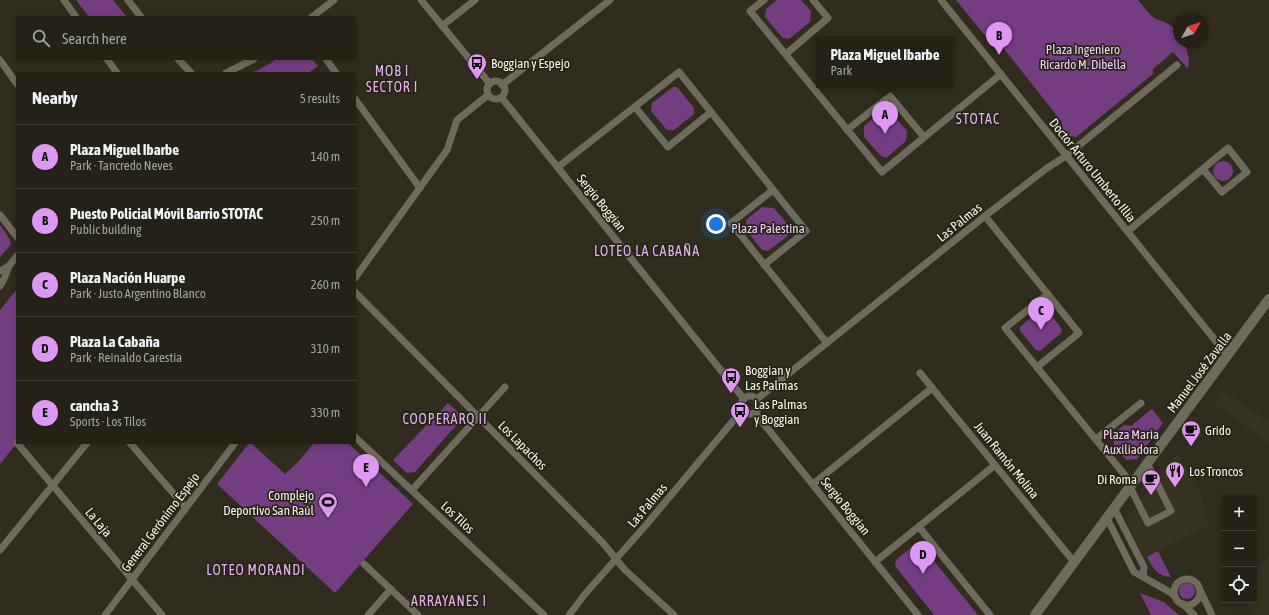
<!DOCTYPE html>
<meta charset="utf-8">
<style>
:root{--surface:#242217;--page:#302f24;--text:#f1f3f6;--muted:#a3a4a1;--line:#413f36;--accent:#df98f1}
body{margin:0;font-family:"Asap Condensed",sans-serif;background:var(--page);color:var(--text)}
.controls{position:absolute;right:12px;bottom:12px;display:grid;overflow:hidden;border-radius:0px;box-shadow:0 2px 6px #0003}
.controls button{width:36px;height:36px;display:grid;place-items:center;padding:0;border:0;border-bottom:1px solid var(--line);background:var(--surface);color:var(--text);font:20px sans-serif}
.compass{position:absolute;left:1173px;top:12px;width:36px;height:36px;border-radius:50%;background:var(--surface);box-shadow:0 2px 6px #0003;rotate:50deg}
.you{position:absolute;left:716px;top:224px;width:14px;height:14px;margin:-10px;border:3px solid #fff;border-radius:50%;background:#1a73e8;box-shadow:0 0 0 6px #1a73e833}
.badge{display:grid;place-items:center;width:26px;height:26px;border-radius:50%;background:var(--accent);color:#111;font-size:13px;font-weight:700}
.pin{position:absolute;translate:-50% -33px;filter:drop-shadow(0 1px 2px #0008)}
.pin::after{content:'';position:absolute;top:21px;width:14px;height:12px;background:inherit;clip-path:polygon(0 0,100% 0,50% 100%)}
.popup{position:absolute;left:816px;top:36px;width:138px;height:52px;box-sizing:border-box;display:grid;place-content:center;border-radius:0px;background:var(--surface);filter:drop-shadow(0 1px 3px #0005);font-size:13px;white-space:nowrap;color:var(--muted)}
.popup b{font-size:15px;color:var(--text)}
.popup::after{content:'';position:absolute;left:50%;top:100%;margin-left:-8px;border:8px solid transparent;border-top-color:var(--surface)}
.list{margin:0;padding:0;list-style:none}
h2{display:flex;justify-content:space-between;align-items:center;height:52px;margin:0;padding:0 16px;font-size:17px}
h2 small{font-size:13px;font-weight:400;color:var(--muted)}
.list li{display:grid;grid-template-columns:26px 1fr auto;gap:12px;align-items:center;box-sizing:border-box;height:64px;padding:0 16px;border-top:1px solid var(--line)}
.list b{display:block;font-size:15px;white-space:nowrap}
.list p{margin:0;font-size:13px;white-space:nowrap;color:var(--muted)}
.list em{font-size:13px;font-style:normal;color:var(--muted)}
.icon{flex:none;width:22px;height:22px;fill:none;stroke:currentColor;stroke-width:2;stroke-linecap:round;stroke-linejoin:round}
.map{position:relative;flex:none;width:1269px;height:615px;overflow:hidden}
.search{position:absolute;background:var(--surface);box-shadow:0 2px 6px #0003;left:16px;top:16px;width:340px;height:44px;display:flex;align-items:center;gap:10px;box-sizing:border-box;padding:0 14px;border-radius:0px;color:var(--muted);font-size:15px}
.panel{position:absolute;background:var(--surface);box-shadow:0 2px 6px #0003;left:16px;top:72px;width:340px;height:372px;border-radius:0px}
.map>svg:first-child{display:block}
</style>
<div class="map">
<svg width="1269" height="615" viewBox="0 0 1269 615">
<rect width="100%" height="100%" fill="#302d1f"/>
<g fill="#36331e">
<path d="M 1222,390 L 1266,420 L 1269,416 L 1269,443 L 1214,403 Z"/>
<path d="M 1178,454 L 1190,473 L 1201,495 L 1206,510 L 1204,514 L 1210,525 L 1144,558 L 1126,519 Z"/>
<path d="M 1269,554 L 1269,615 L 1254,615 L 1247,600 L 1254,600 L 1254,576 Z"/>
</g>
<g fill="#743d82">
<path d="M 76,0 L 113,0 L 127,17 L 89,17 Z"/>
<path d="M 777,0 L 801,0 L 811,11 L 810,22 L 789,39 L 783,38 L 765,17 L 766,9 Z"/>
<path d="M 956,0 L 1138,0 C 1143,5 1147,12 1153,17 C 1155,19 1159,20 1162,21 C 1172,25 1179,31 1179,42 L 1185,43 L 1189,60 L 1188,69 L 1173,52 L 1153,69 L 1153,74 L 1076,137 L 1065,135 L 1061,131 L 1062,122 L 1001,45 L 992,44 Z"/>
<path d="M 276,59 L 312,59 L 318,66 L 308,73 L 252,73 L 271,63 Z"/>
<path d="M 673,87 L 677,87 L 694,108 L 694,114 L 674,130 L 667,130 L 651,111 L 652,103 Z"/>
<path d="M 880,113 L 892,114 L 907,131 L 906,141 L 886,158 L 881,156 L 864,137 L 864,126 Z"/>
<circle cx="1223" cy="171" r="10"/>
<path d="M 762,207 L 774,208 L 790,227 L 789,235 L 768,251 L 762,250 L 746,230 L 746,220 Z"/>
<path d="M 0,225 L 9,238 L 11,243 L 10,246 L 0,257 Z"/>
<path d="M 17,289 L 17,443 L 0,464 L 0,310 Z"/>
<path d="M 1041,309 L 1046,309 L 1062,329 L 1061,333 L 1040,351 L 1036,350 L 1020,331 L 1020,327 Z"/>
<path d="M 448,403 L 459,413 L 459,422 L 415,472 L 407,473 L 393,460 Z"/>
<path d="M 1152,409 L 1163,423 L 1137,459 L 1126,460 L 1114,445 L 1114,434 L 1124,425 L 1131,426 Z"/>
<path d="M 249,443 L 251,443 L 285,474 L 298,462 L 314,443 L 348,443 L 413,504 L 335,593 L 217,484 Z"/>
<path d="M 915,544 L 921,545 L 978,615 L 934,615 L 895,566 L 896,560 Z"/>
<path d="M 1158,551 L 1171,577 C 1157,576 1153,568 1147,557 Z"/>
<circle cx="1187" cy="591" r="8"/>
<path d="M 1140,593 L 1164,602 L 1179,615 L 1151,615 Z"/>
</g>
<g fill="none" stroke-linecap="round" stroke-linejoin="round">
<g stroke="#6e6b5c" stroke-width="7">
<path d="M 64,0 L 76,17"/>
<path d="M 128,0 L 141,17"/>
<path d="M 421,0 L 490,84"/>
<path d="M 764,0 L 750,11 L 882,172 L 1001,74"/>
<path d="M 941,0 L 1227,355"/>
<path d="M 312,17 L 334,0"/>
<path d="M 442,26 L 475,0"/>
<path d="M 786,54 L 828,18 L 813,0"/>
<path d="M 107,59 L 117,73"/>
<path d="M 178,59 L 191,73"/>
<path d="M 326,59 L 336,73"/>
<path d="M 0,60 L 17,84"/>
<path d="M 226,73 L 254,59"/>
<circle cx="496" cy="90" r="9"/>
<path d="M 502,85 L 610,0"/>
<path d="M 501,97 L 744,399"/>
<path d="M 355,99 L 420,188"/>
<path d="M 635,107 L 668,147 L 711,112"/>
<path d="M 847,130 L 890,96 L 924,137"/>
<path d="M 558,167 L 679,72 L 806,231 L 764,265"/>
<path d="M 773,190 L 731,223 L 827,343"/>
<path d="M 0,215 L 17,237"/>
<path d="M 985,216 L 1079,333 L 1037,367"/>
<path d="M 1128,231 L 1228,148 L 1247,172 L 1222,192 L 1203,169"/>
<path d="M 0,271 L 9,266"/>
<path d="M 355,278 L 447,150 L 457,120 L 488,95"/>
<path d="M 0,286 L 4,279 L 9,266 L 17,256"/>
<path d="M 355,292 L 603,543 L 625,570 L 674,615"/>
<path d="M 1048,294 L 1005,328 L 1132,484"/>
<path d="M 920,373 L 1074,562"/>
<circle cx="750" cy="405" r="9"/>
<path d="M 757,399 L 985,216 L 1047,168 L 1066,156 L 1177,65"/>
<path d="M 755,413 L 918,615"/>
<path d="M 355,437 L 544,615"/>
<path d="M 1096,439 L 1141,403"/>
<path d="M 17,443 L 162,615"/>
<path d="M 130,443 L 186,508"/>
<path d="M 813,484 L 932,388"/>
<path d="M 1130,487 L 1148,523 L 1171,511 L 1147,463"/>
<path d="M 412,490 L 505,387"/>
<path d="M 1114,508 L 1144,567 L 1143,576"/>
<path d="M 1107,518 L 1134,572 C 1141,575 1146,579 1152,582 C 1160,587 1168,590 1175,596"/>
<path d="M 919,527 L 990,615"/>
<path d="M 0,550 L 87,443"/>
<path d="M 875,562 L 995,465"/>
<path d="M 364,564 L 418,615"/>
<circle cx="1187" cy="592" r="13"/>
<path d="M 1201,592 L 1212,615"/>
<path d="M 1183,604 L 1194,615"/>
<path d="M 105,615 L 235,443"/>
<path d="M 368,615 L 391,589"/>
<path d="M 569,615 L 585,594 L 646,525 L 733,421 L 743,411"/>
</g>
<path stroke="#6e6b5c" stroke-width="10" d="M 1035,615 L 1269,299"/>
</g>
<defs>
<g id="bus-pin" transform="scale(1)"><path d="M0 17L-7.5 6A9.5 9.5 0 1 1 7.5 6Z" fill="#df98f1" stroke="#262416"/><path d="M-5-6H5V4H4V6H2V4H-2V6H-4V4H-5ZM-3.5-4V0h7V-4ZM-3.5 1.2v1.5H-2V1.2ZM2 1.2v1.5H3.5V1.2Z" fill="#111"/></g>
<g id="cafe-pin" transform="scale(1)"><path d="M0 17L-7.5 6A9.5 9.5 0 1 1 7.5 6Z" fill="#df98f1" stroke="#262416"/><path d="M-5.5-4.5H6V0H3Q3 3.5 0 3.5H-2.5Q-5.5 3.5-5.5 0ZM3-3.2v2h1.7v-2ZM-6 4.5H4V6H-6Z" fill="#111"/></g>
<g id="restaurant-pin" transform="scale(1)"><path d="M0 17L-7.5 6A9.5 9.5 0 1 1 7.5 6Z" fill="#df98f1" stroke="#262416"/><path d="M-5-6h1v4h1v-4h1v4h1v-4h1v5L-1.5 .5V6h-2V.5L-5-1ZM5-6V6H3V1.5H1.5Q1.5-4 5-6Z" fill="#111"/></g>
<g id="stadium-pin" transform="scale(1)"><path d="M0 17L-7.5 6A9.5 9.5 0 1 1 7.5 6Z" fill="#df98f1" stroke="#262416"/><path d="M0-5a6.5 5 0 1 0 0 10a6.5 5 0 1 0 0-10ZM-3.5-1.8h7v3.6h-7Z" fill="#111"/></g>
</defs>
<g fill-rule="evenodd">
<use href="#bus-pin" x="477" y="63"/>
<use href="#bus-pin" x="731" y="377"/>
<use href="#bus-pin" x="740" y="411"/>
<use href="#cafe-pin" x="1191" y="430"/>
<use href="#restaurant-pin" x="1175" y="471"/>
<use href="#cafe-pin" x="1151" y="479"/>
<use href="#stadium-pin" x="328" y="502"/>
</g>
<g text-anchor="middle" stroke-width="3.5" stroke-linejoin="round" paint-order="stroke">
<g font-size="13" fill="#f1d2fa" stroke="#262416">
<text x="1083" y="54">Plaza Ingeniero<tspan x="1083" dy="15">Ricardo M. Dibella</tspan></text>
<text x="768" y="233">Plaza Palestina</text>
<text x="1131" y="439">Plaza María<tspan x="1131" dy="15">Auxiliadora</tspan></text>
</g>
<g font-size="13" fill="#f7f5ec" stroke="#262416" text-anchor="start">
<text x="491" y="68">Boggian y Espejo</text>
<text x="745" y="375">Boggian y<tspan x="745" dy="15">Las Palmas</tspan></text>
<text x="754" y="409">Las Palmas<tspan x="754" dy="15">y Boggian</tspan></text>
<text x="1205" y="435">Grido</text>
<text x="1189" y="476">Los Troncos</text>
<text x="1137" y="484" text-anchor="end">Di Roma</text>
<text x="314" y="500" text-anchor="end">Complejo<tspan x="314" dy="15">Deportivo San Raúl</tspan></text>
</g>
<g font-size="13" fill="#f7f5ec" stroke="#262416">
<text transform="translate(1093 170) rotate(51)" y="5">Doctor Arturo Umberto Illia</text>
<text transform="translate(602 203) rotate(51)" y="5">Sergio Boggian</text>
<text transform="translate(959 222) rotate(-39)" y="5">Las Palmas</text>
<text transform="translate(1199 372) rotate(-53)" y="5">Manuel José Zavalla</text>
<text transform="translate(523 445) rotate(45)" y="5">Los Lapachos</text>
<text transform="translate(1007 460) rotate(51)" y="5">Juan Ramón Molina</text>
<text transform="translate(647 505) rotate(-50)" y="5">Las Palmas</text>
<text transform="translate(846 506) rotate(51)" y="5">Sergio Boggian</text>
<text transform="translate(458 517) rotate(43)" y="5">Los Tilos</text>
<text transform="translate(99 522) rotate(50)" y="5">La Laja</text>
<text transform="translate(160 522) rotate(-53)" y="5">General Gerónimo Espejo</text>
</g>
<g font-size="14" letter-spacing="1" fill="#e4b3f2" stroke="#262416">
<text x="392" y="76">MOB I<tspan x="392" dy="16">SECTOR I</tspan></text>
<text x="978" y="124">STOTAC</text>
<text x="647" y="256">LOTEO LA CABAÑA</text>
<text x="445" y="424">COOPERARQ II</text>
<text x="256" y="575">LOTEO MORANDI</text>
<text x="449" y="606">ARRAYANES I</text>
</g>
</g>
</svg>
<div class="controls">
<button>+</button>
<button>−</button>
<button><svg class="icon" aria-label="locate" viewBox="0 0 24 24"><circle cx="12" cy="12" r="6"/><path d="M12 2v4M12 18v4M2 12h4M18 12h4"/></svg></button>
</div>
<svg class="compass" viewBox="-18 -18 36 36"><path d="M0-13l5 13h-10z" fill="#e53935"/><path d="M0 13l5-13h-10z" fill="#a3a4a1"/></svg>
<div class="you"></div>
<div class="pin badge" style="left:885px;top:134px">A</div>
<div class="popup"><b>Plaza Miguel Ibarbe</b>Park</div>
<div class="pin badge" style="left:999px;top:55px">B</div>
<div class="pin badge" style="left:1041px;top:330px">C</div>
<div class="pin badge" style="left:923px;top:574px">D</div>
<div class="pin badge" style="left:366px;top:487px">E</div>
<div class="search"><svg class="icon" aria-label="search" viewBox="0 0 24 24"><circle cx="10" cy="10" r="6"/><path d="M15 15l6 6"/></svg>Search here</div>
<section class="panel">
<h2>Nearby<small>5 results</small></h2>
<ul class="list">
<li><span class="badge">A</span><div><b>Plaza Miguel Ibarbe</b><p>Park · Tancredo Neves</p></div><em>140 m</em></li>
<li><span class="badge">B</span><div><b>Puesto Policial Móvil Barrio STOTAC</b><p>Public building</p></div><em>250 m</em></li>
<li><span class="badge">C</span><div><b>Plaza Nación Huarpe</b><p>Park · Justo Argentino Blanco</p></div><em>260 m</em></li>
<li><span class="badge">D</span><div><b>Plaza La Cabaña</b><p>Park · Reinaldo Carestia</p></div><em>310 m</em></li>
<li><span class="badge">E</span><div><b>cancha 3</b><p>Sports · Los Tilos</p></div><em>330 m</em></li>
</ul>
</section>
</div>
